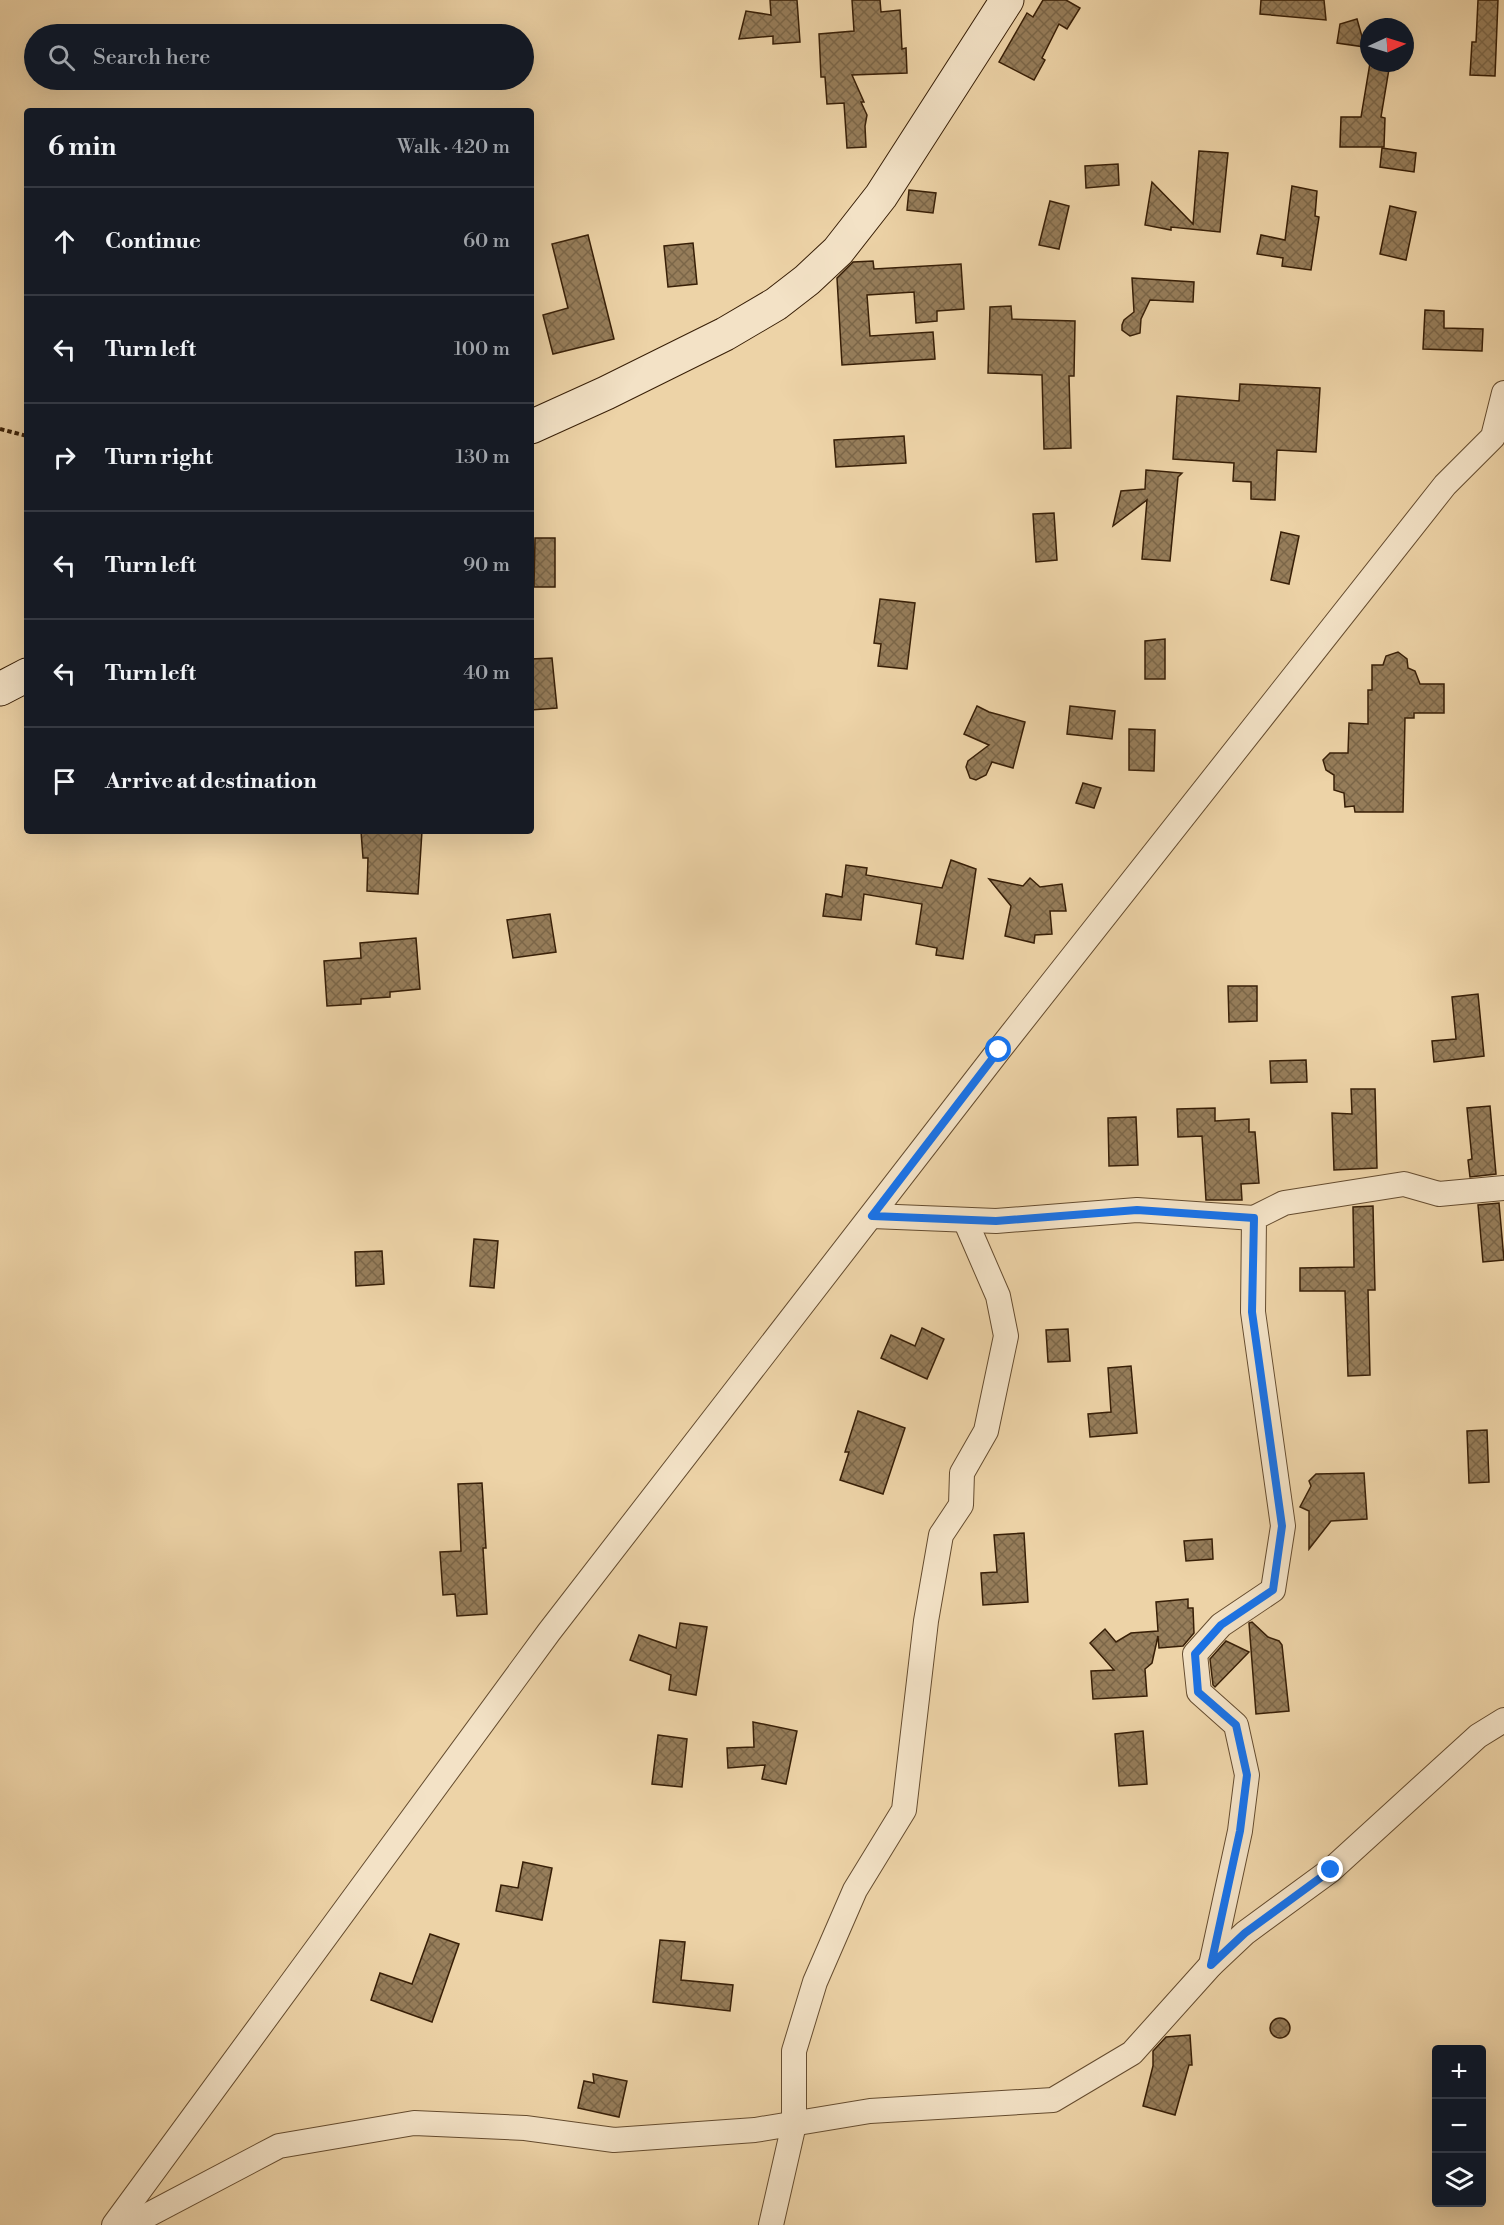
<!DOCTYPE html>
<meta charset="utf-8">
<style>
:root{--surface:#171b24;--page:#20242c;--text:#f1f3f6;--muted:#9ea1a6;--line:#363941}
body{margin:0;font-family:"Libre Bodoni",serif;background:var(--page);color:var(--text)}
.controls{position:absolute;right:18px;bottom:18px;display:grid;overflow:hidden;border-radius:6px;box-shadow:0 6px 24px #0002}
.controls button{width:54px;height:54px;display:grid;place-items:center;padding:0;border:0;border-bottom:2px solid var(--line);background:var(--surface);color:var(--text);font:30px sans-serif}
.compass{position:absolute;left:1360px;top:18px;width:54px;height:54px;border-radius:50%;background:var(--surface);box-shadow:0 6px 24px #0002;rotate:86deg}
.stop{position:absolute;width:18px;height:18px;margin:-14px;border:4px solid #1a73e8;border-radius:50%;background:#fff}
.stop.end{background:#1a73e8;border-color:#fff;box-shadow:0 2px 6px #0008}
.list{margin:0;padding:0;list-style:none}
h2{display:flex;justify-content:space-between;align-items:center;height:78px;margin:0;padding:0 24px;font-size:26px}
h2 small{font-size:20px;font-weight:400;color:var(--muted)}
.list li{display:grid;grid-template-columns:39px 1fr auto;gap:18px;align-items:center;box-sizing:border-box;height:108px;padding:0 24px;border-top:2px solid var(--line)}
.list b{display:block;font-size:22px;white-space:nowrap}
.list em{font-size:20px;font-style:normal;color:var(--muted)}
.icon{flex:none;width:33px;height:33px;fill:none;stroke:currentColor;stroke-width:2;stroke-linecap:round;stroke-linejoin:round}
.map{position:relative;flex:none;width:1504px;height:2225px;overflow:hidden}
.search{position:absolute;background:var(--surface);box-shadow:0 6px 24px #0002;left:24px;top:24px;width:510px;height:66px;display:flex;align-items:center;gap:15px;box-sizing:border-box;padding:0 21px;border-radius:33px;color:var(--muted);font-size:22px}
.panel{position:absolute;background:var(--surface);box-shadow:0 6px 24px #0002;left:24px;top:108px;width:510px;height:726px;border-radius:6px}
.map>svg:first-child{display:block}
</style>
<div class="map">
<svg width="1504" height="2225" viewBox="0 0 1504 2225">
<defs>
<pattern id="building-cross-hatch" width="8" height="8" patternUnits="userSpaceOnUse" patternTransform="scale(1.5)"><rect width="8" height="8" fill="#967d5a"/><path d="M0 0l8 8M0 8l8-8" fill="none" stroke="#7b6648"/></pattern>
</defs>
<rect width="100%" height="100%" fill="#edd3a7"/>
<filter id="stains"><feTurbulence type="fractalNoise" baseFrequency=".00333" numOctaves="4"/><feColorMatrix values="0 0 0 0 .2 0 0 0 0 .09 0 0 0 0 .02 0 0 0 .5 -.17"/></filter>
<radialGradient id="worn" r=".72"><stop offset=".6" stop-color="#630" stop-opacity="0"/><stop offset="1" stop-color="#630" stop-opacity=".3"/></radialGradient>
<g fill="url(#building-cross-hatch)" stroke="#381f07" stroke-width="1.5">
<path d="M 770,0 L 797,0 L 800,42 L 773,44 L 773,36 L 739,39 L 746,11 L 771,15 Z"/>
<path d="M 852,0 L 880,0 L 881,12 L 900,10 L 902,49 L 906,48 L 907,73 L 852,75 L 864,102 L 861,102 L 867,115 L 865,126 L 866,147 L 847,148 L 844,103 L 827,104 L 825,77 L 821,77 L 819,34 L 854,31 Z"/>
<path d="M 1043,0 L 1066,0 L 1080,8 L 1067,29 L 1059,24 L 1042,58 L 1045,60 L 1034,80 L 999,62 L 1027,13 L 1033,17 Z"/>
<path d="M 1261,0 L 1324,0 L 1326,20 L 1260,14 Z"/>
<path d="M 1478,0 L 1498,0 L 1495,76 L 1470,75 L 1472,42 L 1476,42 Z"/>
<path d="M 1357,19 L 1365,47 L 1337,43 L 1340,24 Z"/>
<path d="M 1370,63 L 1390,63 L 1381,117 L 1385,118 L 1384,147 L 1340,147 L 1341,117 L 1361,117 Z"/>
<path d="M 1382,148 L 1416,153 L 1414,172 L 1380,167 Z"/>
<path d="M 1199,151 L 1228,153 L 1220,232 L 1171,227 L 1171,230 L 1145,225 L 1152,182 L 1193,224 Z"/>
<path d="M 1118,164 L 1119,185 L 1086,188 L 1085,166 Z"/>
<path d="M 1292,186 L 1317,191 L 1315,216 L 1319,217 L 1311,270 L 1282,266 L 1283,258 L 1257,254 L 1261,235 L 1285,240 Z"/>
<path d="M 909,190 L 936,193 L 933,213 L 907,210 Z"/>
<path d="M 1050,201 L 1069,206 L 1059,249 L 1039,245 Z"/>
<path d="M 1390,206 L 1416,212 L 1406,260 L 1380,254 Z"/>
<path d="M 588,235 L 614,339 L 553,354 L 543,315 L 568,308 L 552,244 Z"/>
<path d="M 693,243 L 697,284 L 668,287 L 664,246 Z"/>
<path d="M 873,261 L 874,269 L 961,264 L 964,309 L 937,311 L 937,321 L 916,323 L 914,292 L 867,295 L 870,336 L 933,332 L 935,359 L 842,365 L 837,278 L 853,262 Z"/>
<path d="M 1132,278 L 1194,282 L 1193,302 L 1150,300 L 1141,319 L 1140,333 L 1130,336 L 1122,330 L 1122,325 L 1124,320 L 1134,312 Z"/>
<path d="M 1011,306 L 1012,319 L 1075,321 L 1074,376 L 1069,376 L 1071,448 L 1044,449 L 1042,375 L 988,373 L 990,307 Z"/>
<path d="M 1425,310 L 1444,311 L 1444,328 L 1483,329 L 1482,351 L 1423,349 Z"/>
<path d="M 1240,384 L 1320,388 L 1316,452 L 1277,450 L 1275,500 L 1251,499 L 1251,482 L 1233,481 L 1234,463 L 1173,459 L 1177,396 L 1239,401 Z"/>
<path d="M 904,436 L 906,463 L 836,467 L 834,440 Z"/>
<path d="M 1146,470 L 1182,473 L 1178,477 L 1170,561 L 1142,559 L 1147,500 L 1113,526 L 1121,491 L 1145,489 Z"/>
<path d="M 1054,513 L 1057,560 L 1036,562 L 1033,514 Z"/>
<path d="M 1281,532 L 1299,536 L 1289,584 L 1271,580 Z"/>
<path d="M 535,538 L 555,538 L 555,587 L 534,587 Z"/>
<path d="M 880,599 L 915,603 L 907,669 L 878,666 L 881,644 L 874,643 Z"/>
<path d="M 1165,639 L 1165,679 L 1145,679 L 1145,641 Z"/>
<path d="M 1398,652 L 1407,659 L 1408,668 L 1415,671 L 1420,684 L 1444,684 L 1444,713 L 1414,713 L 1414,718 L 1405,718 L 1403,812 L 1355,812 L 1354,806 L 1345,807 L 1344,793 L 1334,790 L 1334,775 L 1326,770 L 1323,760 L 1330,753 L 1348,753 L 1349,723 L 1368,724 L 1368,690 L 1372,690 L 1372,665 L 1383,665 L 1386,656 Z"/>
<path d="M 552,658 L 557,708 L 531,710 L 531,659 Z"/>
<path d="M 977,706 L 989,712 L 1025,722 L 1013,768 L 992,762 L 986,775 L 976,780 L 970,778 L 966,767 L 968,761 L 989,745 L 964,734 Z"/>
<path d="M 1070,706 L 1115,711 L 1112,739 L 1067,734 Z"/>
<path d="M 1129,729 L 1155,730 L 1154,771 L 1129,770 Z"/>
<path d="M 1083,783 L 1101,788 L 1094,808 L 1076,803 Z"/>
<path d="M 361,831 L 422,831 L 418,894 L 367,891 L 368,858 L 363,858 Z"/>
<path d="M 951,860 L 976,869 L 963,959 L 936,955 L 937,948 L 916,944 L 922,904 L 864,894 L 861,920 L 823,916 L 826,894 L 842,897 L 846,865 L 867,868 L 866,875 L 942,888 Z"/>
<path d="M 1030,878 L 1040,887 L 1062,884 L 1066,911 L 1050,911 L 1052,934 L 1035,935 L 1034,943 L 1005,936 L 1011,906 L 989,879 L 1023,886 Z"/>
<path d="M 550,914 L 556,952 L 513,958 L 507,920 Z"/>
<path d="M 416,938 L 420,989 L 390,992 L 390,997 L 361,999 L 361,1004 L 327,1006 L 324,961 L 361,958 L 360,943 Z"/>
<path d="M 1228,986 L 1257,986 L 1257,1021 L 1229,1022 Z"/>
<path d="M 1478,994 L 1484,1056 L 1434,1062 L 1432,1041 L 1456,1039 L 1452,997 Z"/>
<path d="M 1306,1060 L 1307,1082 L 1271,1083 L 1270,1061 Z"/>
<path d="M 1351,1089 L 1375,1089 L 1377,1168 L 1334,1170 L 1332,1113 L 1352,1114 Z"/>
<path d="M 1490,1106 L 1496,1174 L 1470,1177 L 1468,1160 L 1472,1159 L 1467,1108 Z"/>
<path d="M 1215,1108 L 1215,1121 L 1249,1119 L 1249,1132 L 1255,1132 L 1259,1183 L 1241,1184 L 1242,1200 L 1206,1200 L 1202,1136 L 1178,1137 L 1177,1109 Z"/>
<path d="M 1136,1117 L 1138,1165 L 1109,1166 L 1108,1118 Z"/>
<path d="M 1499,1203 L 1504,1260 L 1483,1262 L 1478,1205 Z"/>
<path d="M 1373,1206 L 1375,1290 L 1368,1290 L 1370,1375 L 1348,1376 L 1345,1291 L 1300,1291 L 1300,1268 L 1354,1267 L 1353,1207 Z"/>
<path d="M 474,1239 L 498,1241 L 494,1288 L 470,1286 Z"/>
<path d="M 382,1251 L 384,1284 L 356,1286 L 355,1252 Z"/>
<path d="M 922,1328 L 944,1339 L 927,1379 L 881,1358 L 891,1335 L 915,1346 Z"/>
<path d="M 1068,1329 L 1070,1361 L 1048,1362 L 1046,1330 Z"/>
<path d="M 1131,1366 L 1137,1433 L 1090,1437 L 1088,1414 L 1111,1412 L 1108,1368 Z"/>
<path d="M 858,1411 L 905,1428 L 883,1494 L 840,1480 L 849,1452 L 845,1452 Z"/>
<path d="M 1487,1430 L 1489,1482 L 1469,1483 L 1467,1431 Z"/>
<path d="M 1364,1473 L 1367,1519 L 1331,1521 L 1309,1549 L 1309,1511 L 1300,1507 L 1311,1486 L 1309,1481 L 1316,1474 Z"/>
<path d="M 482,1483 L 486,1548 L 483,1548 L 487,1614 L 457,1616 L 455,1594 L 443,1595 L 440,1552 L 461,1551 L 458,1484 Z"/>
<path d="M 1024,1533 L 1028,1602 L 983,1605 L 981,1573 L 997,1572 L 994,1535 Z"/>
<path d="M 1212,1539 L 1213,1559 L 1186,1561 L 1184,1541 Z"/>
<path d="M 1188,1599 L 1188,1608 L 1193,1608 L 1194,1633 L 1183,1646 L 1159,1648 L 1158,1636 L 1152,1663 L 1145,1669 L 1147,1696 L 1093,1699 L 1091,1671 L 1114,1670 L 1090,1643 L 1105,1629 L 1116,1642 L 1131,1633 L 1158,1631 L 1156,1602 Z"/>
<path d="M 1252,1622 L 1268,1637 L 1279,1641 L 1282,1645 L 1289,1711 L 1256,1714 L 1249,1623 Z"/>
<path d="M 680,1623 L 707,1627 L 696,1695 L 669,1690 L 671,1675 L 630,1660 L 639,1635 L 676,1648 Z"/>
<path d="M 1226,1641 L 1249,1652 L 1215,1687 L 1213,1685 L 1210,1659 Z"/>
<path d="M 753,1722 L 797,1731 L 786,1784 L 762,1779 L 765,1765 L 728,1768 L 727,1748 L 754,1747 Z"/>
<path d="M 1143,1731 L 1147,1784 L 1119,1786 L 1115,1734 Z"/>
<path d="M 658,1735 L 687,1739 L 682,1787 L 652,1784 Z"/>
<path d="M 523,1862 L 552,1868 L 542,1920 L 496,1911 L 501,1885 L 518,1888 Z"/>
<path d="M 430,1934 L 459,1944 L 432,2022 L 371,2000 L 380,1973 L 412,1984 Z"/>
<path d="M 660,1940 L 685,1942 L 681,1980 L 733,1985 L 730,2011 L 653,2002 Z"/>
<circle cx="1280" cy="2028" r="10"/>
<path d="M 1190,2035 L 1192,2065 L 1189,2065 L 1175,2115 L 1143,2106 L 1153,2066 L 1153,2051 L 1166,2037 Z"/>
<path d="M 593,2074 L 627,2081 L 619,2117 L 578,2108 L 584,2081 L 594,2083 Z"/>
</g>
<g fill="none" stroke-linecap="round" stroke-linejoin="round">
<g stroke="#654c2f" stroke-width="26">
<g id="street">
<path d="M 872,1216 L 996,1221 L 1137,1210 L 1254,1218"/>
<path d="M 1211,1965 L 1240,1831 L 1247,1775 L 1236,1725 L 1199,1692 L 1195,1654 L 1221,1625 L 1273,1590 L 1283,1526 L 1253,1312 L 1254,1218 L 1284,1203 L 1404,1184 L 1439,1194 L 1504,1188"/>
<path d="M 114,2225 L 549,1632 L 999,1050 L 1445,485 L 1493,437 L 1504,393"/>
<path d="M 129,2225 L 279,2146 L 414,2123 L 525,2128 L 614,2140 L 755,2130 L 870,2111 L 1053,2100 L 1132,2053 L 1211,1965 L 1245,1933 L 1331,1870 L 1478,1736 L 1504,1720"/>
<path d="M 771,2225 L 794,2124 L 794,2051 L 815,1982 L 855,1890 L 904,1810 L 926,1621 L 941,1535 L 961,1505 L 962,1473 L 986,1431 L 1006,1336 L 998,1296 L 965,1220"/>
</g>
</g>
<g stroke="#381f07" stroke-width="35">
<g id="secondary">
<path d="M 531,427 L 606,393 L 725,334 L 776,304 L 807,280 L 838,251 L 881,196 L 1007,0"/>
<path d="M 0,689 L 27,675"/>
</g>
</g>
<path stroke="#381f07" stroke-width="4" stroke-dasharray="4.5 3" stroke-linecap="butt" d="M 0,429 L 27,436"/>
<use href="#street" stroke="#f3e2c6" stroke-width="24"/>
<use href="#secondary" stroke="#f3e2c6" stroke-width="33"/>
</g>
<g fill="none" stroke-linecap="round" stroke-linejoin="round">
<path stroke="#1a73e8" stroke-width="8" d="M 999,1050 L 872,1216 L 996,1221 L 1137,1210 L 1254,1218 L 1252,1312 L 1282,1526 L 1273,1590 L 1221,1625 L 1195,1654 L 1198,1692 L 1236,1725 L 1247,1775 L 1240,1831 L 1211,1965 L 1245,1933 L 1331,1870"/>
</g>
<rect width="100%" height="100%" filter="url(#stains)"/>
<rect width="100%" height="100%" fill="url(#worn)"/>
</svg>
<div class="controls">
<button>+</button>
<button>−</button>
<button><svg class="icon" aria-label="layers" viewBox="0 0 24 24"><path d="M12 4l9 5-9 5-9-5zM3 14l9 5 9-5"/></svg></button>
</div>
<svg class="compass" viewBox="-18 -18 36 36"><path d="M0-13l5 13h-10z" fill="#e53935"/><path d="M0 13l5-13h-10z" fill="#9ea1a6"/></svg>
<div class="stop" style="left:999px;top:1050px"></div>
<div class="stop end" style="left:1331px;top:1870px"></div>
<div class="search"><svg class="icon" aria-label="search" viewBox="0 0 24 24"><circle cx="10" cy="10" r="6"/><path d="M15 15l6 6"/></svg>Search here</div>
<section class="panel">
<h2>6 min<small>Walk · 420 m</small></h2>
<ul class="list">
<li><svg class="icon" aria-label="ahead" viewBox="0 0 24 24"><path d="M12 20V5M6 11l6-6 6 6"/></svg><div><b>Continue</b></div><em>60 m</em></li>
<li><svg class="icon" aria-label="left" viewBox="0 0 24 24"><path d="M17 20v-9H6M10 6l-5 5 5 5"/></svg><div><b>Turn left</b></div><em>100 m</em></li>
<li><svg class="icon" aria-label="right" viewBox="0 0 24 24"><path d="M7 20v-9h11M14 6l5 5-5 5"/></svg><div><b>Turn right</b></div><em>130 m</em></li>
<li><svg class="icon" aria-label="left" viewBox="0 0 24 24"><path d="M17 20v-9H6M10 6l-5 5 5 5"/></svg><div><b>Turn left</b></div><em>90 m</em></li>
<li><svg class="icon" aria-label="left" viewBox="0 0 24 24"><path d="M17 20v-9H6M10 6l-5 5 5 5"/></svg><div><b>Turn left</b></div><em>40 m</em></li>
<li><svg class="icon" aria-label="arrive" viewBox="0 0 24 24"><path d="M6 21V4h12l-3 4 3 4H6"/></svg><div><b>Arrive at destination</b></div></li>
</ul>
</section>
</div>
